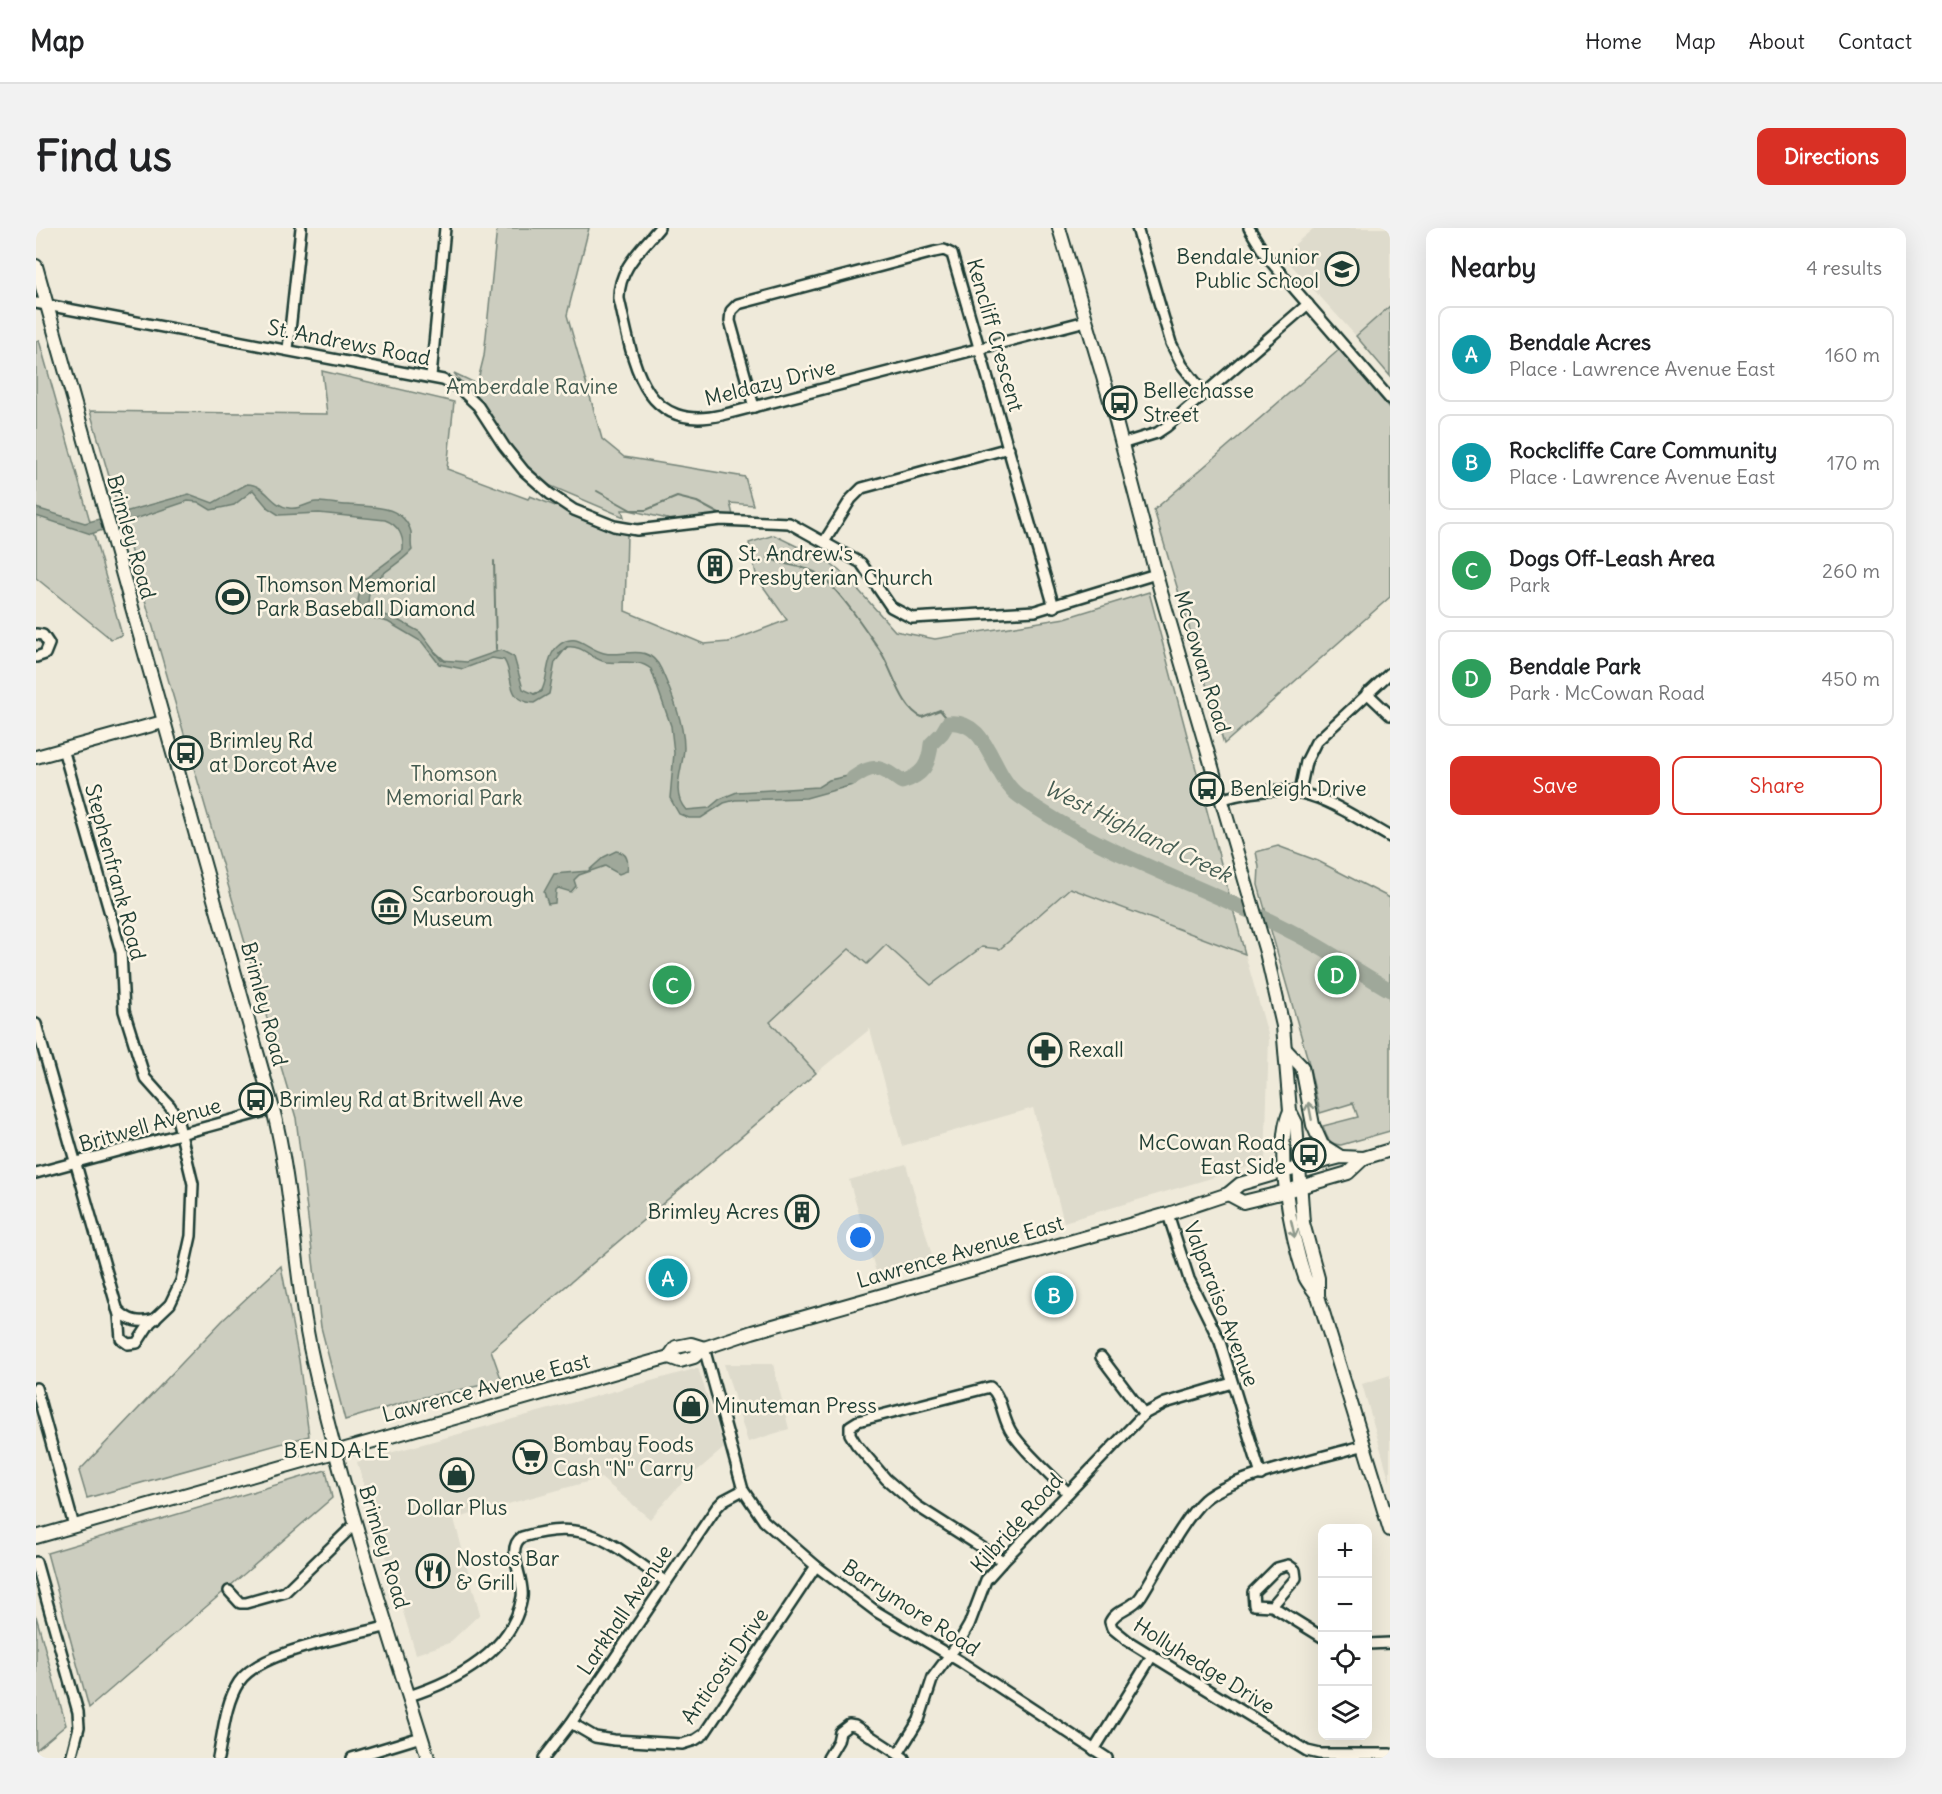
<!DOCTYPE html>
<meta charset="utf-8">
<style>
:root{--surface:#fff;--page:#f2f2f2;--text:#202124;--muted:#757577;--line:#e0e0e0;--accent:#d93025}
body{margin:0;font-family:Delius,sans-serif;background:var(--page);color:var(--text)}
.controls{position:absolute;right:18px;bottom:18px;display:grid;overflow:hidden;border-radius:12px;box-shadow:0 6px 24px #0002}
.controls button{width:54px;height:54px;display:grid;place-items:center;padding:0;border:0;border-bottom:2px solid var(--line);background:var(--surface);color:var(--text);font:30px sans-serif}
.you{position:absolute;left:825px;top:1010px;width:21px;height:21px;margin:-15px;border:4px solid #fff;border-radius:50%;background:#1a73e8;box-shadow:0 0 0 9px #1a73e833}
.badge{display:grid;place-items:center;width:39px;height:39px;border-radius:50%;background:var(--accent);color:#fff;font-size:20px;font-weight:700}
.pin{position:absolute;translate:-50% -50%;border:3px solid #fff;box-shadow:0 2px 6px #0006}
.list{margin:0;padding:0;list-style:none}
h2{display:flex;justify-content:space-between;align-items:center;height:78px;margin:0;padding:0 24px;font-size:26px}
h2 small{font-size:20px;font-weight:400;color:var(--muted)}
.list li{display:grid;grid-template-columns:39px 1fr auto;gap:18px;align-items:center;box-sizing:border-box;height:96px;margin:0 12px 12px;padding:0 12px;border:2px solid var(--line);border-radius:12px}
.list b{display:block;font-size:22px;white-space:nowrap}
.list p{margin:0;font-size:20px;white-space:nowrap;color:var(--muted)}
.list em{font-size:20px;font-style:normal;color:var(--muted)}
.actions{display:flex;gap:12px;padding:18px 24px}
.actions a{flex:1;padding:14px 0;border:2px solid var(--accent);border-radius:12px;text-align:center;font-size:21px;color:var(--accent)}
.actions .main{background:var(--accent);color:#fff}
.icon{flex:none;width:33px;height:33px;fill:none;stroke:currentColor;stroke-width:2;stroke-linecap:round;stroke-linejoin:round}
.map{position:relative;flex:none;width:1354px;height:1530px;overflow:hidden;border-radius:12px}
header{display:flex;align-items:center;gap:36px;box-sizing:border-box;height:84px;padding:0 30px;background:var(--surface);border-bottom:2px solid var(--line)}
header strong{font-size:28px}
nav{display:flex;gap:33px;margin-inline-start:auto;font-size:21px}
.intro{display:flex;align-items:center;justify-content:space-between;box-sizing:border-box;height:144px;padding:0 36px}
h1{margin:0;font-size:42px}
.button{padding:15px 27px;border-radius:12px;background:var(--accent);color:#fff;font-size:21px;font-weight:700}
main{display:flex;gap:36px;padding:0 36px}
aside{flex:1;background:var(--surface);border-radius:12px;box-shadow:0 6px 24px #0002}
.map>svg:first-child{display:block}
</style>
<header>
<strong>Map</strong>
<nav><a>Home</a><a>Map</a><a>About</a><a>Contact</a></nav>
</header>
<div class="intro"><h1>Find us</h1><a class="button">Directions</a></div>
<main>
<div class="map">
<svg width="1354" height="1530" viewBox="0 0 1354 1530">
<rect width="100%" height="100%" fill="#efeada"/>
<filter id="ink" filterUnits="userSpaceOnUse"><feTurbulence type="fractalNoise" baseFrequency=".0167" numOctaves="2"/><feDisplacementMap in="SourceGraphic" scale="12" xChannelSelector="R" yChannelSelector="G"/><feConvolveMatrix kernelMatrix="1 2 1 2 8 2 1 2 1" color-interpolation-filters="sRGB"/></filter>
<g filter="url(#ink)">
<g fill="#dedbcc">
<path d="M 1278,0 L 1354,0 L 1354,78 L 1320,108 L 1246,27 Z"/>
<path d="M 1034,660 L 1209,726 L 1233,810 L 1229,934 L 1028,994 L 997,880 L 866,918 L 834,801 L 780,845 L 734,794 L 813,721 L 849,717 L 895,756 L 946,719 L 965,721 Z"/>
<path d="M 870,936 L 897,1031 L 841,1047 L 813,952 Z"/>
<path d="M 688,1136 L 737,1136 L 753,1201 L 712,1214 Z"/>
<path d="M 662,1140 L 688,1220 L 641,1260 L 614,1291 L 565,1250 L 418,1291 L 444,1386 L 413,1415 L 380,1426 L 321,1234 Z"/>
<path d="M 1354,1147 L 1354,1254 L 1326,1156 Z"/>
</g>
<g fill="#cccdbf" stroke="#76857a" stroke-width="1.5">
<path d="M 461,0 L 553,0 L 531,87 L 566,211 L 588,229 L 709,249 L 717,277 L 694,275 L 697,287 L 640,293 L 593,282 L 586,282 L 588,289 L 496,250 L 418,145 L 441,156 L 448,128 Z"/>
<path d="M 1354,78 L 1354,148 L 1320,108 Z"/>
<path d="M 3,112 L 86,407 L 75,411 L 0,350 L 0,113 Z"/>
<path d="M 1304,121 L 1354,181 L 1354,369 L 1188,516 L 1118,282 Z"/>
<path d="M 286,143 L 418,174 L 411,241 L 492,271 L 494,268 L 591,306 L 589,383 L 668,416 L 693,414 L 751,392 L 721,350 L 713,315 L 738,307 L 789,332 L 810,348 L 859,403 L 899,411 L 1029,390 L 1113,364 L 1209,726 L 1034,660 L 964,721 L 946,719 L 895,757 L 850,717 L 831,736 L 813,721 L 734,794 L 780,845 L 455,1122 L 466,1153 L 379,1171 L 309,1192 L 285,1099 L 260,890 L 54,183 L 291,186 Z"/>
<path d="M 1242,618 L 1282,633 L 1354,670 L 1354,903 L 1305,917 C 1293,917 1290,908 1287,898 L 1322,889 L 1317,875 L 1284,885 L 1272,832 L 1222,657 L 1223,639 L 1220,624 Z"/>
<path d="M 245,1038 L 263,1132 L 273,1208 L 51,1270 L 43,1243 L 187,1092 Z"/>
<path d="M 290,1242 L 296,1270 L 53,1480 L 11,1325 Z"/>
<path d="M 0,1388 L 30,1497 L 0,1522 Z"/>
</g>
<g fill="#9fa89a" stroke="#6c7d71" stroke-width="1.5">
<path d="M 211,256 C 230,256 235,278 253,280 C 264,282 270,275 280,274 C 290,273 302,277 312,277 C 335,279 367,276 375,304 C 376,310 374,316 376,322 C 358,343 327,348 333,381 L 339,385 L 356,389 L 384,404 L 405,432 L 431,434 L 465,422 L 478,429 L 487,461 L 498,466 L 505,464 C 513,451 509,429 522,418 C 540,402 550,421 568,425 C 587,430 612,413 625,441 C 635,464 648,494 648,520 C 647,541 634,565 650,582 L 673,580 L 684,571 L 701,564 L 782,559 L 793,552 L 817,547 L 817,557 L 770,570 L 699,572 L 688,575 L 665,590 L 653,590 L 643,586 L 634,570 L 638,525 L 635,498 L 615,441 C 602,430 586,436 570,434 C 554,431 548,417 531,419 L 519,434 L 513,466 L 498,475 C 468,473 479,448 468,432 L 456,430 L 427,441 L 403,436 L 386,414 L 352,394 L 332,389 L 326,384 L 322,372 L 326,353 L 367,322 C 368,309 363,297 349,292 L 283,285 L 243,287 L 232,280 L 217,262 L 198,277 L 175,282 L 162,274 L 152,273 L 55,306 L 0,288 L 0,280 L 49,295 L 153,266 L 177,275 Z"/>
<path d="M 580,623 C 591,624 593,633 591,643 L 583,646 L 569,638 L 543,647 L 538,652 L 540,658 L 535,664 L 522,660 L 520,662 L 519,675 L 512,676 L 508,664 L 518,646 L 552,643 L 568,629 Z"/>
</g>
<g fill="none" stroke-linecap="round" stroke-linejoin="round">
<g stroke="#6c7d71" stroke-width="2">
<path d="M 561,263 L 595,282 L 610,282 L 641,269 L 661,274 L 687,288"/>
<path d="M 731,329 C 751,340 773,336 790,352 C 810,372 827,398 843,421 C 856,439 865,481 886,489 L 904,482 L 914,494"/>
<path d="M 458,333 L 460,421"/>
<path d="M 399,424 L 409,433"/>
<path d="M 523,426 L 531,419"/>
<path d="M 498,466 L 506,463"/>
</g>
<path stroke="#9fa89a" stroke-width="15" d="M 817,550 C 839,534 845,539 866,554 C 887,547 893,537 895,516 L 906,505 L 912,495 C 953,490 955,548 983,568 C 1065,627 1167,657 1256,704 C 1290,721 1321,743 1354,762"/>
<g stroke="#1f3d34" stroke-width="14">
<g id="street">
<path d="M 623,0 C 605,22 582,41 583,71 C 597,130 604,206 686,187 L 1050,93"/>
<path d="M 1101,0 L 1135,115 L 1146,137 L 1168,165"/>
<path d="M 1213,0 L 1230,28 L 1354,171"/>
<path d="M 0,75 L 407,152 L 423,160 L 442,178 L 468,218 L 488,243 L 514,266 L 538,282 L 578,298 L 601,302 L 685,292 L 753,295 L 825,335 L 855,379 L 876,390 L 999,383 L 1120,346"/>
<path d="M 252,121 L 265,0"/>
<path d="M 395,148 L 409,0"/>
<path d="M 718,179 L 694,93 L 695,83 L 702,76 L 898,24 L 908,22 L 916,26 L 1018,379"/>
<path d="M 1085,216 L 1121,205 L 1130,199 L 1272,76"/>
<path d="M 788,314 L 815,271 L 826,260 L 973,220"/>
<path d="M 0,406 L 7,407 L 13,416 L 9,426 L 0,429"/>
<path d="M 1331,465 L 1354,487"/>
<path d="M 1264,563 L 1270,534 L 1280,514 L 1354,445"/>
<path d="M 1187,571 C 1265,549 1289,572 1354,609"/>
<path d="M 0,796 L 83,1087 L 85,1111 L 92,1116 L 101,1115 L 114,1095 L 134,1076 L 145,1053 L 155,1008 L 157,956 L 141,890 L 134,878 L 109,850 L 88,783 L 85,724 L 27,521"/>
<path d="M 0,945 L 237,881"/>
<path d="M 1132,986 L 1153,1051 L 1184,1114 L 1225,1247"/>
<path d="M 81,1081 C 92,1093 103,1096 119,1091"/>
<path d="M 668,1120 L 707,1262 L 728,1293 L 780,1338 L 841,1384 L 925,1434 L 1071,1530"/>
<path d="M 1065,1129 L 1108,1186"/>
<path d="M 0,1160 L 38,1298"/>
<path d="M 1329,1217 C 1290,1229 1195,1248 1168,1272 C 1147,1291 1121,1343 1105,1368 C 1097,1381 1080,1381 1074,1394 L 1076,1400 L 1092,1413 L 1271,1523 L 1284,1526 L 1354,1526"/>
<path d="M 967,1333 L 881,1278 L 850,1251 L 820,1216 L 814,1206 L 814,1198 L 822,1193 L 954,1159 C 967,1170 966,1191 976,1205 C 992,1228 1014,1245 1032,1265"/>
<path d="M 0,1334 L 42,1484 L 43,1499 L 35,1530"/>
<path d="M 193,1363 L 204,1375 L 210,1375 L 249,1364 L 320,1295"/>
<path d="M 1236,1378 L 1260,1350 L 1259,1342 L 1252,1337 L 1241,1340 L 1217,1364 L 1218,1377 L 1236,1378 L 1286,1409"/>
<path d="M 1332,1416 L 1354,1415"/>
<path d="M 373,1468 C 420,1453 477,1423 486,1369 C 489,1349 468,1321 486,1309 C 555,1288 576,1318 629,1353"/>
<path d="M 535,1495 L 559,1509 L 578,1512 L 646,1516 L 659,1512 L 668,1506 L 780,1338"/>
<path d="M 1058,1522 L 1116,1428"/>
<path d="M 862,1526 L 883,1492 L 897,1449 L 922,1416 L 933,1397 L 950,1352 L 967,1333 L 1108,1186 L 1129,1175 L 1196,1155"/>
<path d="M 182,1530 C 187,1506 189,1475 203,1454 C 224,1422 314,1409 352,1398"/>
<path d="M 316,1530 L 385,1509"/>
<path d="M 508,1530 L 535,1495 L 681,1279 L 688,1272 L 707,1262"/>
<path d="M 792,1530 L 802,1513 L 804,1504 L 813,1497 L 819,1498 L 868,1530"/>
</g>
</g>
<g stroke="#1f3d34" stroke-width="16">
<g id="secondary">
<path d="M 1023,0 L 1078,186 L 1124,361 L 1230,724 L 1247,798 L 1254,883 L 1260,895 L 1267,995 L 1282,1050 L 1282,1068 L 1354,1302"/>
<path d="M 0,38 L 237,881 C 258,964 258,1050 277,1133 C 307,1267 351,1398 392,1530"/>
<path d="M 0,529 L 127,494"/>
<path d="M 1250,822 L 1266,839 L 1277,897 L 1286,917 L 1305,929"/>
<path d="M 1254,883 C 1237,918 1256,1011 1269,1049 C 1272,1056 1278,1062 1282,1068"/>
<path d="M 1192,966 L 1207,974 L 1240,966 L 1312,945 L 1328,930"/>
<path d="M 633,1129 L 640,1119 L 655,1116 L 668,1120"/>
<path d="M 0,1309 L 633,1129 L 644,1133 L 658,1129 L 668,1120 L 716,1104 L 1132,986 L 1192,966 L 1204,956 L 1235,947 L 1305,929 L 1328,930 L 1354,922"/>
</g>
</g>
<use href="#street" stroke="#fcf5e5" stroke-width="9"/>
<use href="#secondary" stroke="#fcf5e5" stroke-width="12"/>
</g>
<defs><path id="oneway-shaft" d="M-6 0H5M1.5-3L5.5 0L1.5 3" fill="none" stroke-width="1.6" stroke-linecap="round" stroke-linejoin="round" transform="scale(1.5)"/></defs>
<g stroke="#8e998c">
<use href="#oneway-shaft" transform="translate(1274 883) rotate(-101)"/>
<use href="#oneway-shaft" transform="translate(1257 1001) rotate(77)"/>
</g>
</g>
<defs>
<g id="school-ring" transform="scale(1.725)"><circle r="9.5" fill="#fcf5e5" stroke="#1f3d34" stroke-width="1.5"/><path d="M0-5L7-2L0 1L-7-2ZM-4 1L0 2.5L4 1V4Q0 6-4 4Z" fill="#1f3d34"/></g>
<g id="bus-ring" transform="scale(1.725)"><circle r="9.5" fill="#fcf5e5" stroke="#1f3d34" stroke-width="1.5"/><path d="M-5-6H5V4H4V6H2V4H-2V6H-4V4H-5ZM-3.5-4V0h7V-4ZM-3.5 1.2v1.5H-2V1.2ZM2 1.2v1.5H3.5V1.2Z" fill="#1f3d34"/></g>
<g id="building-ring" transform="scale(1.725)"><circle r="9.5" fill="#fcf5e5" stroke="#1f3d34" stroke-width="1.5"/><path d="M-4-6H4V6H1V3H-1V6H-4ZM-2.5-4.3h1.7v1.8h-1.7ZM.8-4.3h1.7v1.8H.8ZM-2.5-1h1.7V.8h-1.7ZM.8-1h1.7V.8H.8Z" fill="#1f3d34"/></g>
<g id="stadium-ring" transform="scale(1.725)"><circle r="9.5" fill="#fcf5e5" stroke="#1f3d34" stroke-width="1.5"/><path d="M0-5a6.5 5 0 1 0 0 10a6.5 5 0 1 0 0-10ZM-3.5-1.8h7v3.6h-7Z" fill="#1f3d34"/></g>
<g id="museum-ring" transform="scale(1.725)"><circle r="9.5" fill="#fcf5e5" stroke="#1f3d34" stroke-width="1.5"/><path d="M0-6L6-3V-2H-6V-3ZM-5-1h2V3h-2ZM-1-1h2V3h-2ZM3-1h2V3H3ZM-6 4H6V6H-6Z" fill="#1f3d34"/></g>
<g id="pharmacy-ring" transform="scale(1.725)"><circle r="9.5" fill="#fcf5e5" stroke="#1f3d34" stroke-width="1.5"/><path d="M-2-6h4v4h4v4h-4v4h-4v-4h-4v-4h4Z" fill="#1f3d34"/></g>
<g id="shop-ring" transform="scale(1.725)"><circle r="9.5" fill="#fcf5e5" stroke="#1f3d34" stroke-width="1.5"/><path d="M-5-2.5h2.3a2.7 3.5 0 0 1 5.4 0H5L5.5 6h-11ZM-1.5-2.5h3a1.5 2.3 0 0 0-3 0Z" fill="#1f3d34"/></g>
<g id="supermarket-ring" transform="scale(1.725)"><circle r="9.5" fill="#fcf5e5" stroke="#1f3d34" stroke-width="1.5"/><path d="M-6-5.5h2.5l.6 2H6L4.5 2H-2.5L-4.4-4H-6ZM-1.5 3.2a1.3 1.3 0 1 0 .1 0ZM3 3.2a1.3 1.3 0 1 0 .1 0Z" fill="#1f3d34"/></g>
<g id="restaurant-ring" transform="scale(1.725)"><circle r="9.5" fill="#fcf5e5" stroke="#1f3d34" stroke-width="1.5"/><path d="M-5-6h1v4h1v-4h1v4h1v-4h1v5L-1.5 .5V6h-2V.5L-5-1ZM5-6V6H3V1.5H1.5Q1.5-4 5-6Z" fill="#1f3d34"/></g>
</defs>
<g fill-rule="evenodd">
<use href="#school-ring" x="1306" y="41"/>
<use href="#bus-ring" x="1084" y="175"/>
<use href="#building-ring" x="679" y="338"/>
<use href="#stadium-ring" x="197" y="369"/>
<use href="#bus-ring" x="150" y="525"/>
<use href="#bus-ring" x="1171" y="561"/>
<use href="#museum-ring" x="353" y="679"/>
<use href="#pharmacy-ring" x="1009" y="822"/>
<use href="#bus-ring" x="220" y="872"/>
<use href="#bus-ring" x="1273" y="927"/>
<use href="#building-ring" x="766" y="984"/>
<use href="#shop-ring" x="655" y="1178"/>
<use href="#supermarket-ring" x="494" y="1229"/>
<use href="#shop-ring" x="421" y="1247"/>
<use href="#restaurant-ring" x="397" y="1343"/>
</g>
<g text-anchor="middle" stroke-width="5" stroke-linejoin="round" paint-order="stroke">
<g font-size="21" fill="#1f3d34" stroke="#fcf5e5" text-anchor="start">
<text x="1283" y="36" text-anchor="end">Bendale Junior<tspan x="1283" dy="24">Public School</tspan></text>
<text x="1107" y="170">Bellechasse<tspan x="1107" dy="24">Street</tspan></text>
<text x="702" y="333">St. Andrew's<tspan x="702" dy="24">Presbyterian Church</tspan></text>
<text x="220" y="364">Thomson Memorial<tspan x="220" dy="24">Park Baseball Diamond</tspan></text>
<text x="173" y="520">Brimley Rd<tspan x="173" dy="24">at Dorcot Ave</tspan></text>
<text x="1194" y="568">Benleigh Drive</text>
<text x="376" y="674">Scarborough<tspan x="376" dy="24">Museum</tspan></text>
<text x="1032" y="829">Rexall</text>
<text x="243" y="879">Brimley Rd at Britwell Ave</text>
<text x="1250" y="922" text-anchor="end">McCowan Road<tspan x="1250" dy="24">East Side</tspan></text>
<text x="743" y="991" text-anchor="end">Brimley Acres</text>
<text x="678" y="1185">Minuteman Press</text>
<text x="517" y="1224">Bombay Foods<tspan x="517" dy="24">Cash "N" Carry</tspan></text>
<text x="421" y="1287" text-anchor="middle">Dollar Plus</text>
<text x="420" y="1338">Nostos Bar<tspan x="420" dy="24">&amp; Grill</tspan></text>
</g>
<g font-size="21" fill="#1f3d34" stroke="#fcf5e5">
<text transform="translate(959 107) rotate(74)" y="7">Kencliff Crescent</text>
<text transform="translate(313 115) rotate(11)" y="7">St. Andrews Road</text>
<text transform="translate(734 155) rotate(-14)" y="7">Meldazy Drive</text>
<text transform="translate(95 309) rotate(74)" y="7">Brimley Road</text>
<text transform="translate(1166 434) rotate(73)" y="7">McCowan Road</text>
<text transform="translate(79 644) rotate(75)" y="7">Stephenfrank Road</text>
<text transform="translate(228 776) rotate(75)" y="7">Brimley Road</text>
<text transform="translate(114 897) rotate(-16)" y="7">Britwell Avenue</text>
<text transform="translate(924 1024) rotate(-16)" y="7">Lawrence Avenue East</text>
<text transform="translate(1185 1076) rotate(69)" y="7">Valparaiso Avenue</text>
<text transform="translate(450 1160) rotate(-15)" y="7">Lawrence Avenue East</text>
<text transform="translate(981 1295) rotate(-48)" y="7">Kilbride Road</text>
<text transform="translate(348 1319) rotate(73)" y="7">Brimley Road</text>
<text transform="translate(875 1380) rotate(33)" y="7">Barrymore Road</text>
<text transform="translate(589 1382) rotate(-56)" y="7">Larkhall Avenue</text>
<text transform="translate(689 1438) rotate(-55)" y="7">Anticosti Drive</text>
<text transform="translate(1168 1438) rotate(32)" y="7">Hollyhedge Drive</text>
</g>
<g font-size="21" fill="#425a50" stroke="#fcf5e5">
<text x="496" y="166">Amberdale Ravine</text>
<text x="418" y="553">Thomson<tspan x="418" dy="24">Memorial Park</tspan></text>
</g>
<g font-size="22" font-style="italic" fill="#455d53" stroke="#fcf5e5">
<text transform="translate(1102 603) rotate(26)" y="8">West Highland Creek</text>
</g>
<g font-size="22" letter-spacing="1.5" fill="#1f3d34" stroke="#fcf5e5">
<text x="301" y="1230">BENDALE</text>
</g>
</g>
</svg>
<div class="controls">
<button>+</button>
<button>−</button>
<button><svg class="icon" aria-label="locate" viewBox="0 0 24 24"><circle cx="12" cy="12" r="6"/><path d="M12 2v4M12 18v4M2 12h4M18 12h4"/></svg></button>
<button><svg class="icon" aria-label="layers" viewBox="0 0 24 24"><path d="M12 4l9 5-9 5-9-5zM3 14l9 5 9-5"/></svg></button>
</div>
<div class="you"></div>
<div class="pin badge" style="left:632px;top:1050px;background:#0f9aa8">A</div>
<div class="pin badge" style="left:1018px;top:1067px;background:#0f9aa8">B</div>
<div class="pin badge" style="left:636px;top:757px;background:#2e9e5b">C</div>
<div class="pin badge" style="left:1301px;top:747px;background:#2e9e5b">D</div>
</div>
<aside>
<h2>Nearby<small>4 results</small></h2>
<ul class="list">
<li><span class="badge" style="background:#0f9aa8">A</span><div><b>Bendale Acres</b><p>Place · Lawrence Avenue East</p></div><em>160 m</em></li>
<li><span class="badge" style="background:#0f9aa8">B</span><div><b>Rockcliffe Care Community</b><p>Place · Lawrence Avenue East</p></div><em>170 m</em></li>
<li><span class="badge" style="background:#2e9e5b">C</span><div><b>Dogs Off-Leash Area</b><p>Park</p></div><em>260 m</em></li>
<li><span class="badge" style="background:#2e9e5b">D</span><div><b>Bendale Park</b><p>Park · McCowan Road</p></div><em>450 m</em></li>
</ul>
<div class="actions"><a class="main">Save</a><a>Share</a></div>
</aside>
</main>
